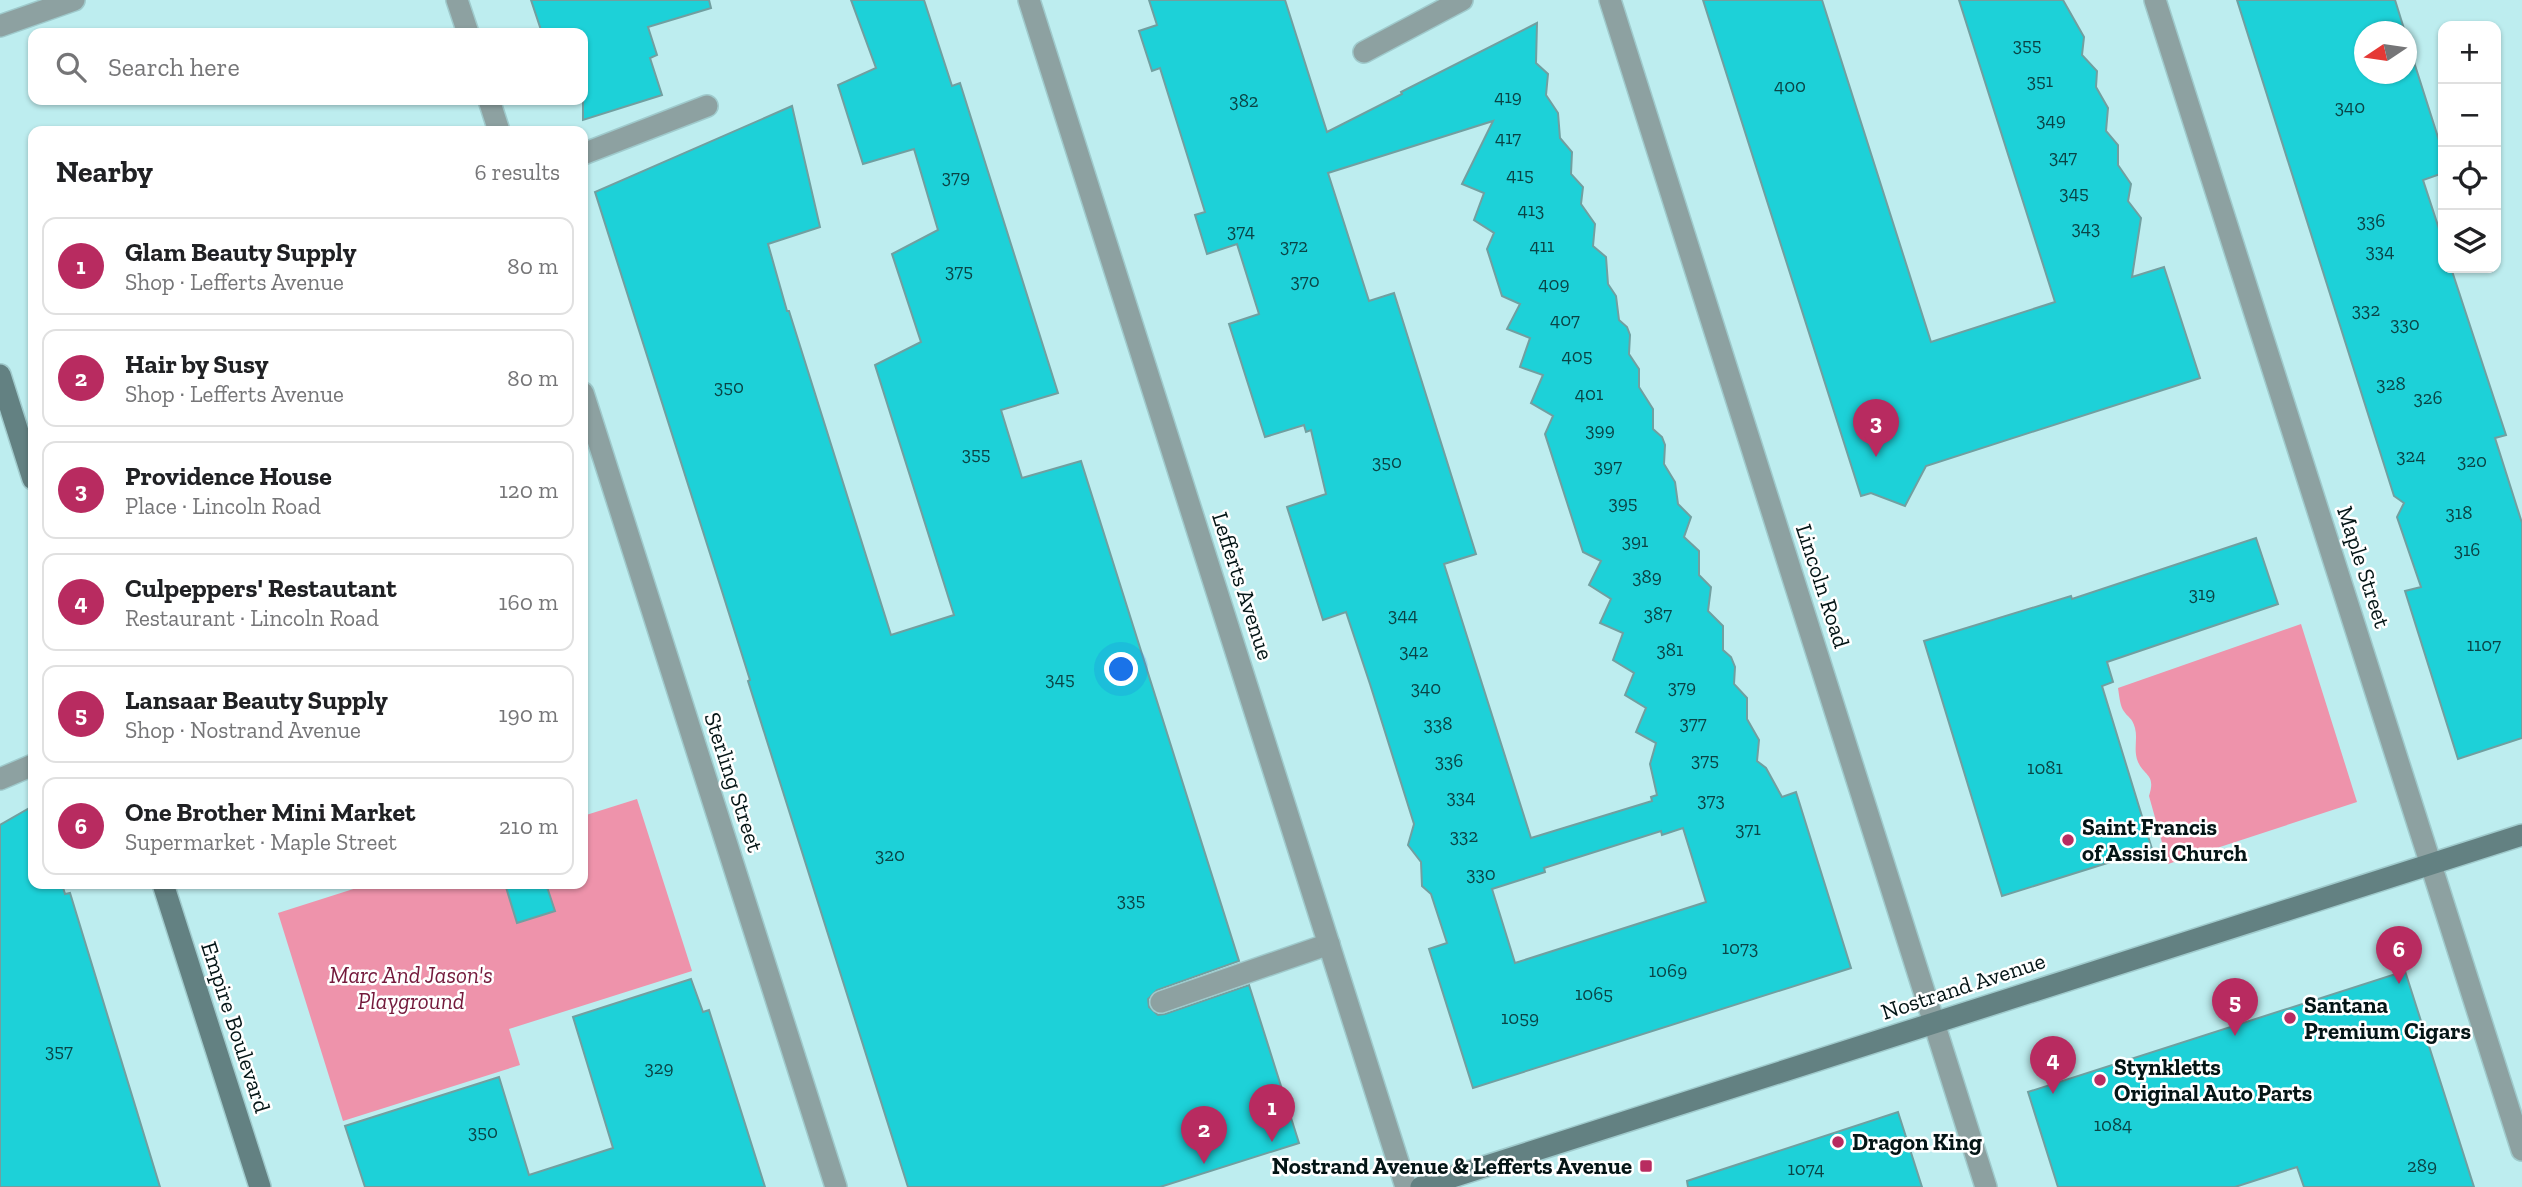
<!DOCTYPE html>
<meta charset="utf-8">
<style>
:root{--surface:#fff;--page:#f2f2f2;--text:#202124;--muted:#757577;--line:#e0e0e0;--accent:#b82b60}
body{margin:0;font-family:"Zilla Slab",serif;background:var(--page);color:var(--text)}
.controls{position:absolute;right:21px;top:21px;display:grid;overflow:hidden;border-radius:14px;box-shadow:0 2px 5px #0004}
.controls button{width:63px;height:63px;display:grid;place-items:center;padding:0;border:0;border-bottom:2px solid var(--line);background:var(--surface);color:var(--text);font:35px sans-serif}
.compass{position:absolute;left:2354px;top:21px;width:63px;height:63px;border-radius:50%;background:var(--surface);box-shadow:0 2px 5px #0004;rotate:257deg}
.you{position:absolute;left:1122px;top:670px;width:24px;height:24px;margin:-18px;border:5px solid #fff;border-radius:50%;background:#1a73e8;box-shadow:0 0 0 10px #1a73e833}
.badge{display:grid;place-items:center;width:46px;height:46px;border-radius:50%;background:var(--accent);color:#fff;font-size:23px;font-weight:700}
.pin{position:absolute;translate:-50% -58px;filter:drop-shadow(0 2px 4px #0008)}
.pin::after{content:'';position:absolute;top:37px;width:24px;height:21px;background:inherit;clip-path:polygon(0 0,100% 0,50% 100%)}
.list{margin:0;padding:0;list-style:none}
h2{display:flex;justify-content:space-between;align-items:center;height:91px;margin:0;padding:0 28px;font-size:30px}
h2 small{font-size:23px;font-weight:400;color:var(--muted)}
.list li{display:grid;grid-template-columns:46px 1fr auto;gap:21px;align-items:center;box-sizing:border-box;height:98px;margin:0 14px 14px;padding:0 14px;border:2px solid var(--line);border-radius:14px}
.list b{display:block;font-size:26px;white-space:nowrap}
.list p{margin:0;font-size:23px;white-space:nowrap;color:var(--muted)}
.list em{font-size:23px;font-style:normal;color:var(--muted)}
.icon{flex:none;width:38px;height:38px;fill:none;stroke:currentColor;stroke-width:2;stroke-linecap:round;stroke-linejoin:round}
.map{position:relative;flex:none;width:2522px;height:1187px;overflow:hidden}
.search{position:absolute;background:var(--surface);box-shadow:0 2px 5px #0004;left:28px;top:28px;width:560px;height:77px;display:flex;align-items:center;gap:18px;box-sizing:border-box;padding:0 24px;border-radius:14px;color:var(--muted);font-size:26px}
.panel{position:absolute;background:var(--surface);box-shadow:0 2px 5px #0004;left:28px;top:126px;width:560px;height:763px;border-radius:14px}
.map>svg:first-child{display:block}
</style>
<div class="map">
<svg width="2522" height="1187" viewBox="0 0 2522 1187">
<rect width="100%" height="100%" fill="#bdedef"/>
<g fill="#ee93ab">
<path d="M 2301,624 L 2357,802 L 2168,864 L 2149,796 C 2156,774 2145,777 2138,762 C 2133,750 2138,739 2135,728 C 2132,717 2128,718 2123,710 C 2120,705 2119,694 2118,688 Z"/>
<path d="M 637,799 L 692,971 L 509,1029 L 520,1065 L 343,1121 L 278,913 L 369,884 L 583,884 L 583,816 Z"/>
</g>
<g fill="#1dd1d8" stroke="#719fa0" stroke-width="2" fill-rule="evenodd">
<path d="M 531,0 L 709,0 L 711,8 L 648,27 L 657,55 L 650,58 L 662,95 L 583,120 L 583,33 L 542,33 Z"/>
<path d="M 851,0 L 924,0 L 952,86 L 960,83 L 1058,393 L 1001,410 L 1022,478 L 1081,461 L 1239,961 L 1157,990 L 1148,999 L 1149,1007 L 1158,1015 L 1165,1014 L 1249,985 L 1299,1143 L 1160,1187 L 908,1187 L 748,681 L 750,680 L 721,588 L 595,192 L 792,106 L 820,227 L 768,244 L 787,311 L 789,311 L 891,635 L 954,615 L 875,365 L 921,342 L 892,254 L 938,230 L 914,149 L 863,164 L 838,85 L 876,68 Z"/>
<path d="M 1149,0 L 1285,0 L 1327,132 L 1402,94 L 1401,92 L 1537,23 L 1536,63 L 1548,74 L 1546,95 L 1558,113 L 1560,138 L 1572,152 L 1571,174 L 1583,187 L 1581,204 L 1595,224 L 1593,246 L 1606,257 L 1608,284 L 1616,296 L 1619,320 L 1627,327 L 1630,335 L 1629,354 L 1639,369 L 1639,387 L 1653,409 L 1653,429 L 1662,437 L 1665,445 L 1664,464 L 1675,482 L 1678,504 L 1691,517 L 1684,537 L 1699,551 L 1699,575 L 1711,587 L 1708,611 L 1723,626 L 1723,650 L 1731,657 L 1735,667 L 1734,684 L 1747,698 L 1747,719 L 1759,740 L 1757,761 L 1766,768 L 1782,797 L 1796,792 L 1851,968 L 1473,1088 L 1429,949 L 1447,943 L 1431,894 L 1422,886 L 1421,862 L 1408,845 L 1414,824 L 1370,684 L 1346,612 L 1323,620 L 1287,507 L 1326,494 L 1311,430 L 1306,432 L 1304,425 L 1265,437 L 1229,324 L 1259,314 L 1237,244 L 1207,254 L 1195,215 L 1205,212 L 1160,68 L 1152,71 L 1139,31 L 1157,25 ZM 1493,121 L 1462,184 L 1484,193 L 1474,220 L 1494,233 L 1487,249 L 1502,296 L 1520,304 L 1507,329 L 1530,338 L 1520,367 L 1543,375 L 1531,403 L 1553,416 L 1545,434 L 1583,552 L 1601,561 L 1589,585 L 1611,599 L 1600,623 L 1623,633 L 1613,660 L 1634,673 L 1625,695 L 1646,708 L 1636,732 L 1656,743 L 1650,764 L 1657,795 L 1651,797 L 1652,801 L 1531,838 L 1444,564 L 1476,554 L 1394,293 L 1369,301 L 1328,173 ZM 1683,828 L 1706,902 L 1515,963 L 1492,889 L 1545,872 L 1544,868 L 1661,831 L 1662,835 Z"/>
<path d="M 1703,0 L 1822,0 L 1931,342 L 2055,302 L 1959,0 L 2063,0 L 2084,37 L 2082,55 L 2097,71 L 2096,87 L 2108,108 L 2106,131 L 2118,145 L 2118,165 L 2131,184 L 2128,201 L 2141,218 L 2132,277 L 2164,267 L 2200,378 L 1926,466 L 1905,506 L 1871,493 L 1861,496 Z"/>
<path d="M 2237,0 L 2395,0 L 2405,32 L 2364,32 L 2364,74 L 2406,74 L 2406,37 L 2443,153 L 2443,173 L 2423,180 L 2443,241 L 2443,268 L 2451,268 L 2506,435 L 2495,438 L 2522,523 L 2522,738 L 2458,759 L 2405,591 L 2421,587 L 2397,517 L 2404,503 L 2394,496 Z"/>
<path d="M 2256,538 L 2278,604 L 2107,662 L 2113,682 L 2102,686 L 2152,849 L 2002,896 L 1924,641 L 2071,596 L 2072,599 Z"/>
<path d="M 33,806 L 33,884 L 62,884 L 65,894 L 70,893 L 160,1187 L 0,1187 L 0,825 Z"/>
<path d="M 505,884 L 546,884 L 555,911 L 517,923 Z"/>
<path d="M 2405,971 L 2474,1187 L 2304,1187 L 2297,1167 L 2235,1187 L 2058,1187 L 2028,1092 Z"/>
<path d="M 691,979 L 703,1012 L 709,1010 L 765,1187 L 365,1187 L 345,1126 L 499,1077 L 529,1175 L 613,1148 L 573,1017 Z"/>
<path d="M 1898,1112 L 1922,1187 L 1688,1187 L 1687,1181 Z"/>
</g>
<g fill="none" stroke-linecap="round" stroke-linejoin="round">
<g stroke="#9fcacc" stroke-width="24">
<g id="service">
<path d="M 1364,52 L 1462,0"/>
<path d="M 583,154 L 707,106"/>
<path d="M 1161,1002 L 1329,944"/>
</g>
</g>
<g stroke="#9fcacc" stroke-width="24">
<g id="minor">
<path d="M 457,0 L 468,33"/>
<path d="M 1029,0 L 1406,1187"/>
<path d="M 1610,0 L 1986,1187"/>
<path d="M 2155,0 L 2522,1150"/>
<path d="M 0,26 L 74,0"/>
<path d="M 489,100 L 499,131"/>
<path d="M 583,393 L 836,1187"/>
<path d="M 0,779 L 33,765"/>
</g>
</g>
<g stroke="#9fcacc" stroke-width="24">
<g id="secondary">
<path d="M 0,375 L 33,479"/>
<path d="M 163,884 L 260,1187"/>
<path d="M 1421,1187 L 2522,835"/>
</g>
</g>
<use href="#service" stroke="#8da1a1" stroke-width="21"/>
<use href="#minor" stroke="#8da1a1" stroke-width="21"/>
<use href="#secondary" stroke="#638182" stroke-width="21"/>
</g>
<g fill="#b82b60" stroke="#fff" stroke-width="2.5">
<circle cx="2068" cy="840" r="7"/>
<circle cx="2290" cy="1018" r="7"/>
<circle cx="2100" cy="1080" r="7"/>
<circle cx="1838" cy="1142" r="7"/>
<rect x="1639" y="1159" width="14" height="14" rx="3.5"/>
</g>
<g text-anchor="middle" stroke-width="5" stroke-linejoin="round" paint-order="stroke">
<g font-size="19" fill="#0a4446">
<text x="2027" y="51">355</text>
<text x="2040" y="87">351</text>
<text x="1790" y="92">400</text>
<text x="1508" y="103">419</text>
<text x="1244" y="107">382</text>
<text x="2350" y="113">340</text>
<text x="2051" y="126">349</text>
<text x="1508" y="144">417</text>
<text x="2063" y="163">347</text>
<text x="1520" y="181">415</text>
<text x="956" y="183">379</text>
<text x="2074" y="199">345</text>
<text x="1531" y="216">413</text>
<text x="2371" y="227">336</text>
<text x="2086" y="234">343</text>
<text x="1241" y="237">374</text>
<text x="1294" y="252">372</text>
<text x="1542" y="252">411</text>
<text x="2380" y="257">334</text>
<text x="959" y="277">375</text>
<text x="1305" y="287">370</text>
<text x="1554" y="290">409</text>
<text x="2366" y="316">332</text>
<text x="1565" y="326">407</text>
<text x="2405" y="330">330</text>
<text x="1577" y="362">405</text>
<text x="2391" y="390">328</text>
<text x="729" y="393">350</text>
<text x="1589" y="400">401</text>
<text x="2428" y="404">326</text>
<text x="1600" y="436">399</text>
<text x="976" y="460">355</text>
<text x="2411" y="462">324</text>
<text x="2472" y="467">320</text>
<text x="1387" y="468">350</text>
<text x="1608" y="472">397</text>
<text x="1623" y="509">395</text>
<text x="2459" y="519">318</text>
<text x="1635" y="547">391</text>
<text x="2467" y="556">316</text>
<text x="1647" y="583">389</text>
<text x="2202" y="600">319</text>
<text x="1658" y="620">387</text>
<text x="1403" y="621">344</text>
<text x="2484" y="651">1107</text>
<text x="1670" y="656">381</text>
<text x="1414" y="657">342</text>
<text x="1060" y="685">345</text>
<text x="1682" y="693">379</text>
<text x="1426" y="694">340</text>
<text x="1693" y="729">377</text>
<text x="1438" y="730">338</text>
<text x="1705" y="766">375</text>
<text x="1449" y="767">336</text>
<text x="2045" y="774">1081</text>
<text x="1461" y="803">334</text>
<text x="1711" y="806">373</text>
<text x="1748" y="835">371</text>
<text x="1464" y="842">332</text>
<text x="890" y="861">320</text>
<text x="1481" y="880">330</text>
<text x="1131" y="906">335</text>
<text x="1740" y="954">1073</text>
<text x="1668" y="977">1069</text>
<text x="1594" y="1000">1065</text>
<text x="1520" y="1024">1059</text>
<text x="59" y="1057">357</text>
<text x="659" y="1074">329</text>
<text x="2113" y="1131">1084</text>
<text x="483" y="1138">350</text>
<text x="2422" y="1172">289</text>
<text x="1806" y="1175">1074</text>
</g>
<g font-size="23" fill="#041516" stroke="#fff">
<text transform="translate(2364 567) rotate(72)" y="8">Maple Street</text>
<text transform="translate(1243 586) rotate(72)" y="8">Lefferts Avenue</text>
<text transform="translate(1823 586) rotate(72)" y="8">Lincoln Road</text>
<text transform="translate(734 782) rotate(72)" y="8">Sterling Street</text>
<text transform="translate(1963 986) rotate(-18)" y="8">Nostrand Avenue</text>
<text transform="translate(236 1027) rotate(72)" y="8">Empire Boulevard</text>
</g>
<g font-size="23" font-weight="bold" fill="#041516" stroke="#fff" text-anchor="start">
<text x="2082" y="835">Saint Francis<tspan x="2082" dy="26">of Assisi Church</tspan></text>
<text x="2304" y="1013">Santana<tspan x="2304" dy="26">Premium Cigars</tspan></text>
<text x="2114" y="1075">Stynkletts<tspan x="2114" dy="26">Original Auto Parts</tspan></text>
<text x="1852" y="1150">Dragon King</text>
<text x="1632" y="1174" text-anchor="end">Nostrand Avenue &amp; Lefferts Avenue</text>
</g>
<g font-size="23" font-style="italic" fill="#74193b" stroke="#fff">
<text x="411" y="983">Marc And Jason's<tspan x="411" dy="26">Playground</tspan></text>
</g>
</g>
</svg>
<div class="controls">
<button>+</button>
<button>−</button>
<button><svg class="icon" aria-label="locate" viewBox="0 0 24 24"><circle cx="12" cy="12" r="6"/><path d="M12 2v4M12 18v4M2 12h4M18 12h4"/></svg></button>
<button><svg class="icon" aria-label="layers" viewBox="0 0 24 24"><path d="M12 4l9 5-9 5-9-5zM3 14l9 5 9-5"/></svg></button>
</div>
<svg class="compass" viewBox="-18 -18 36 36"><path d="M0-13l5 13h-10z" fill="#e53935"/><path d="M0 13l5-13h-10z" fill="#757577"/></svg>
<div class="you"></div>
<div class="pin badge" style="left:1272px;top:1142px">1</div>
<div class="pin badge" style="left:1204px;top:1164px">2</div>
<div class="pin badge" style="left:1876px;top:457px">3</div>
<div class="pin badge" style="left:2053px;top:1094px">4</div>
<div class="pin badge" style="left:2235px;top:1036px">5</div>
<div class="pin badge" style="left:2399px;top:984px">6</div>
<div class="search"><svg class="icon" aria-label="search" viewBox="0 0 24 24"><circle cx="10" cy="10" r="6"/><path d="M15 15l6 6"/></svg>Search here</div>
<section class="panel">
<h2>Nearby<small>6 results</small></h2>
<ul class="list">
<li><span class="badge">1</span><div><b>Glam Beauty Supply</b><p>Shop · Lefferts Avenue</p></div><em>80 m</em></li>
<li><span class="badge">2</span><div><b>Hair by Susy</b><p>Shop · Lefferts Avenue</p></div><em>80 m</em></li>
<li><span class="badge">3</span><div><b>Providence House</b><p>Place · Lincoln Road</p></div><em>120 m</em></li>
<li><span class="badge">4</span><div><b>Culpeppers' Restautant</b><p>Restaurant · Lincoln Road</p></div><em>160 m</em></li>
<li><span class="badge">5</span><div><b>Lansaar Beauty Supply</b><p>Shop · Nostrand Avenue</p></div><em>190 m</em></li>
<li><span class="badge">6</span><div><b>One Brother Mini Market</b><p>Supermarket · Maple Street</p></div><em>210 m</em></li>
</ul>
</section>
</div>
